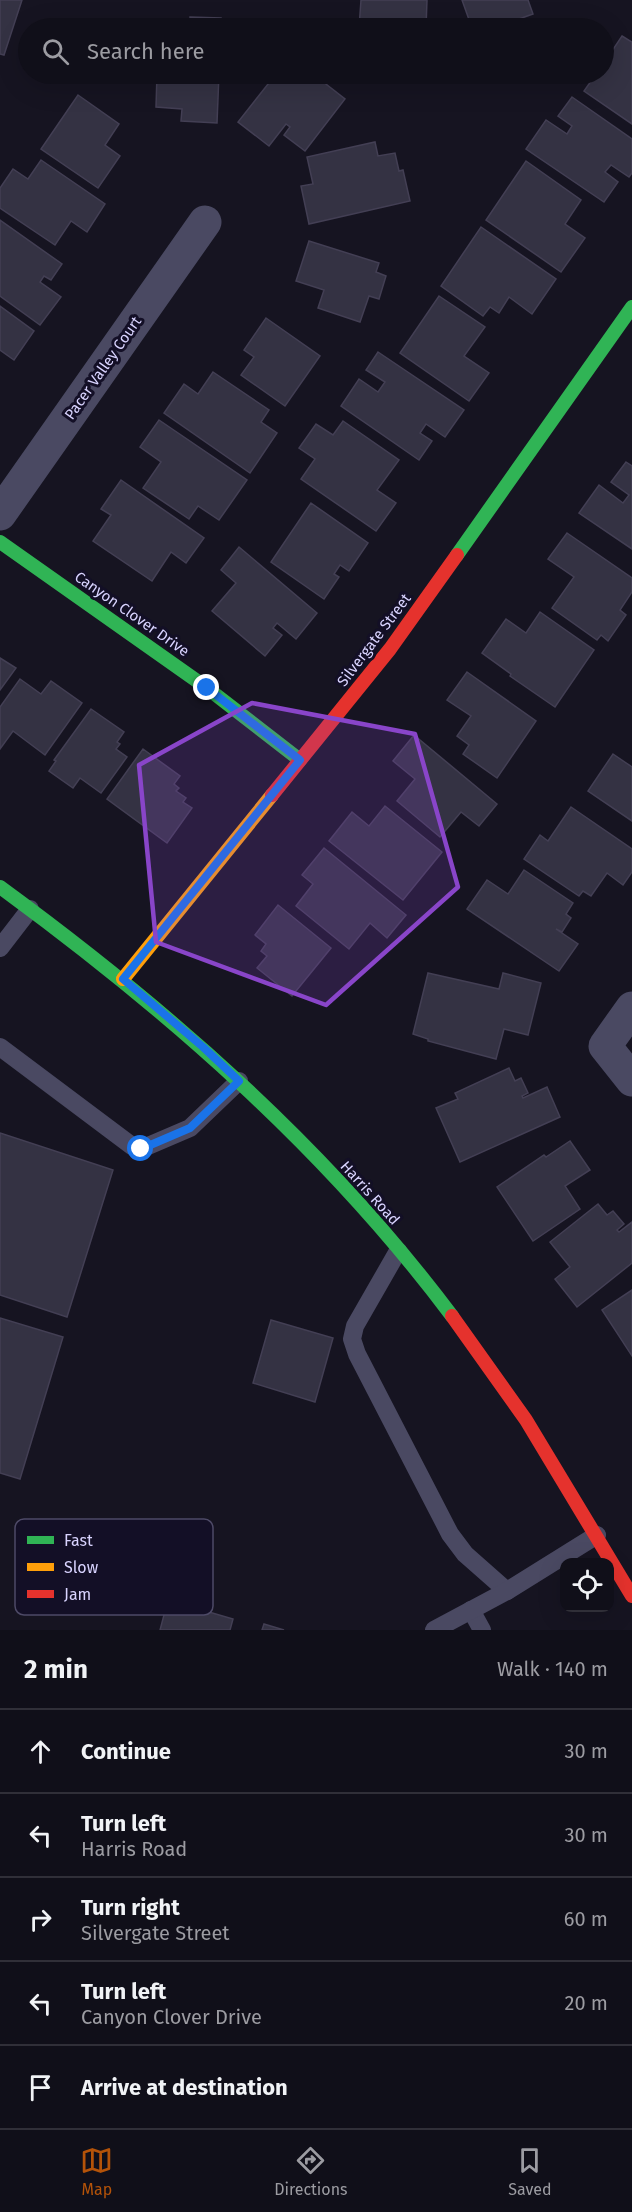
<!DOCTYPE html>
<meta charset="utf-8">
<style>
:root{--surface:#100f19;--page:#1e1d26;--text:#f1f3f6;--muted:#9c9ca2;--line:#302f38;--accent:#b45309}
body{margin:0;font-family:"Fira Sans",sans-serif;background:var(--page);color:var(--text)}
.controls{position:absolute;right:18px;bottom:18px;display:grid;overflow:hidden;border-radius:12px;box-shadow:0 6px 24px #0002}
.controls button{width:54px;height:54px;display:grid;place-items:center;padding:0;border:0;border-bottom:2px solid var(--line);background:var(--surface);color:var(--text);font:30px sans-serif}
.stop{position:absolute;width:18px;height:18px;margin:-14px;border:4px solid #1a73e8;border-radius:50%;background:#fff}
.stop.end{background:#1a73e8;border-color:#fff;box-shadow:0 2px 6px #0008}
.list{margin:0;padding:0;list-style:none}
h2{display:flex;justify-content:space-between;align-items:center;height:78px;margin:0;padding:0 24px;font-size:26px}
h2 small{font-size:20px;font-weight:400;color:var(--muted)}
.list li{display:grid;grid-template-columns:39px 1fr auto;gap:18px;align-items:center;box-sizing:border-box;height:84px;padding:0 24px;border-top:2px solid var(--line)}
.list b{display:block;font-size:22px;white-space:nowrap}
.list p{margin:0;font-size:20px;white-space:nowrap;color:var(--muted)}
.list em{font-size:20px;font-style:normal;color:var(--muted)}
.icon{flex:none;width:33px;height:33px;fill:none;stroke:currentColor;stroke-width:2;stroke-linecap:round;stroke-linejoin:round}
.map{position:relative;flex:none;width:632px;height:1630px;overflow:hidden}
.search{position:absolute;background:var(--surface);box-shadow:0 6px 24px #0002;left:18px;right:18px;top:18px;height:66px;display:flex;align-items:center;gap:15px;box-sizing:border-box;padding:0 21px;border-radius:33px;color:var(--muted);font-size:22px}
.sheet{height:498px;background:var(--surface)}
nav{display:flex;justify-content:space-around;align-items:center;box-sizing:border-box;height:84px;border-top:2px solid var(--line);background:var(--surface);font-size:16px;color:var(--muted)}
nav a{display:grid;justify-items:center;gap:3px}
nav .on{color:var(--accent)}
.map>svg:first-child{display:block}
</style>
<div class="map">
<svg width="632" height="1630" viewBox="0 0 632 1630">
<rect width="100%" height="100%" fill="#161421"/>
<g fill="#343243" stroke="#433f54" stroke-width="1.5">
<path d="M 0,0 L 22,0 L 4,55 L 0,54 Z"/>
<path d="M 361,0 L 427,0 L 426,28 L 359,28 Z"/>
<path d="M 462,0 L 528,0 L 533,14 L 502,25 L 503,28 L 472,28 Z"/>
<path d="M 190,17 L 221,18 L 221,28 L 190,28 Z"/>
<path d="M 622,36 L 632,42 L 632,124 L 584,91 L 596,74 L 604,74 L 604,63 Z"/>
<path d="M 157,74 L 219,74 L 217,123 L 181,121 L 182,109 L 156,107 Z"/>
<path d="M 276,74 L 313,74 L 345,99 L 305,151 L 284,135 L 290,127 L 286,124 L 269,146 L 238,122 Z"/>
<path d="M 78,95 L 119,124 L 105,145 L 120,156 L 98,188 L 41,149 Z"/>
<path d="M 572,97 L 632,139 L 632,173 L 629,177 L 611,165 L 605,172 L 618,182 L 604,202 L 526,149 L 546,120 L 567,134 L 572,126 L 558,116 Z"/>
<path d="M 375,142 L 378,156 L 395,153 L 399,171 L 403,170 L 410,201 L 309,224 L 301,186 L 313,184 L 307,157 Z"/>
<path d="M 41,160 L 105,204 L 87,232 L 71,221 L 55,245 L 0,208 L 0,188 L 13,169 L 28,179 Z"/>
<path d="M 526,161 L 581,200 L 565,224 L 585,238 L 561,272 L 486,220 Z"/>
<path d="M 0,220 L 62,264 L 51,280 L 44,276 L 40,282 L 61,297 L 40,325 L 0,296 Z"/>
<path d="M 481,227 L 556,279 L 532,314 L 509,297 L 499,313 L 490,307 L 483,316 L 441,286 Z"/>
<path d="M 309,241 L 379,263 L 376,272 L 386,276 L 379,299 L 369,296 L 360,322 L 318,308 L 324,290 L 296,281 Z"/>
<path d="M 439,296 L 485,327 L 464,356 L 489,373 L 469,401 L 400,353 Z"/>
<path d="M 0,306 L 34,331 L 14,360 L 0,350 Z"/>
<path d="M 266,318 L 320,356 L 285,406 L 241,375 L 254,357 L 244,350 Z"/>
<path d="M 378,352 L 464,410 L 445,437 L 426,424 L 420,433 L 432,441 L 419,460 L 341,406 L 359,379 L 378,392 L 385,382 L 366,370 Z"/>
<path d="M 213,372 L 269,410 L 261,422 L 277,433 L 250,473 L 164,413 L 184,384 L 198,394 Z"/>
<path d="M 159,420 L 247,480 L 219,520 L 198,506 L 189,519 L 143,488 L 161,462 L 140,447 Z"/>
<path d="M 343,421 L 399,460 L 377,490 L 396,503 L 376,531 L 301,479 L 315,459 L 299,448 L 316,424 L 333,435 Z"/>
<path d="M 626,462 L 632,466 L 632,549 L 579,513 L 599,485 L 623,503 L 629,495 L 611,482 Z"/>
<path d="M 121,480 L 204,538 L 186,563 L 171,552 L 152,581 L 93,541 L 111,515 L 101,509 Z"/>
<path d="M 311,503 L 368,543 L 349,571 L 340,565 L 334,574 L 339,577 L 324,599 L 271,562 Z"/>
<path d="M 567,533 L 632,578 L 632,592 L 620,610 L 626,615 L 608,641 L 601,635 L 597,640 L 552,608 L 574,577 L 548,559 Z"/>
<path d="M 239,547 L 317,613 L 296,639 L 277,623 L 273,628 L 282,635 L 265,656 L 212,611 L 236,583 L 221,570 Z"/>
<path d="M 540,612 L 594,650 L 555,707 L 510,676 L 511,674 L 482,653 L 506,619 L 526,633 Z"/>
<path d="M 0,658 L 16,668 L 0,690 Z"/>
<path d="M 467,672 L 536,721 L 497,778 L 463,754 L 469,745 L 457,736 L 471,716 L 447,700 Z"/>
<path d="M 20,679 L 41,694 L 51,681 L 82,703 L 45,755 L 13,731 L 0,749 L 0,707 Z"/>
<path d="M 91,709 L 124,732 L 117,742 L 120,744 L 116,749 L 127,757 L 101,793 L 80,778 L 73,788 L 49,771 L 56,761 L 54,760 Z"/>
<path d="M 414,735 L 497,804 L 479,826 L 461,812 L 440,837 L 397,801 L 415,779 L 393,761 Z"/>
<path d="M 143,749 L 180,776 L 174,784 L 179,788 L 176,791 L 186,798 L 183,802 L 192,808 L 167,843 L 107,799 Z"/>
<path d="M 613,754 L 632,767 L 632,821 L 588,791 Z"/>
<path d="M 385,806 L 442,852 L 403,900 L 329,841 L 352,812 L 369,826 Z"/>
<path d="M 571,807 L 632,849 L 632,872 L 623,885 L 607,873 L 591,896 L 583,891 L 579,896 L 524,859 L 540,835 L 548,841 Z"/>
<path d="M 324,848 L 406,915 L 387,938 L 370,923 L 349,949 L 296,906 L 313,884 L 302,875 Z"/>
<path d="M 524,870 L 573,903 L 566,914 L 571,918 L 562,932 L 556,929 L 578,944 L 559,971 L 467,909 L 487,880 L 508,894 Z"/>
<path d="M 278,905 L 331,948 L 292,996 L 257,968 L 267,956 L 261,951 L 266,944 L 255,935 Z"/>
<path d="M 428,973 L 499,989 L 503,973 L 541,983 L 528,1035 L 504,1029 L 496,1059 L 428,1041 L 428,1039 L 413,1034 Z"/>
<path d="M 509,1068 L 515,1081 L 521,1078 L 528,1093 L 522,1096 L 523,1098 L 547,1087 L 560,1117 L 460,1162 L 436,1108 L 458,1099 L 455,1093 Z"/>
<path d="M 0,1133 L 113,1170 L 67,1317 L 0,1295 Z"/>
<path d="M 570,1141 L 590,1170 L 565,1186 L 580,1209 L 533,1241 L 497,1187 L 544,1155 L 546,1157 Z"/>
<path d="M 598,1204 L 607,1215 L 613,1211 L 624,1224 L 617,1230 L 619,1232 L 632,1222 L 632,1263 L 577,1307 L 555,1279 L 570,1267 L 550,1242 Z"/>
<path d="M 632,1290 L 632,1356 L 602,1310 Z"/>
<path d="M 0,1318 L 63,1337 L 20,1479 L 0,1473 Z"/>
<path d="M 271,1320 L 333,1338 L 315,1402 L 253,1383 Z"/>
<path d="M 168,1600 L 233,1619 L 230,1630 L 160,1630 Z"/>
<path d="M 264,1624 L 284,1630 L 262,1630 Z"/>
</g>
<g fill="none" stroke-linecap="round" stroke-linejoin="round">
<g stroke="#4a4962" stroke-width="18">
<path d="M 0,948 L 30,909"/>
<path d="M 0,1047 L 132,1146 L 141,1149 L 190,1128 L 239,1081"/>
<path d="M 398,1251 L 355,1326 L 352,1339 L 357,1354 L 450,1534 L 465,1554 L 507,1591"/>
<path d="M 471,1610 L 482,1630"/>
<path d="M 434,1630 L 507,1591 L 597,1535"/>
</g>
<g stroke="#4a4962" stroke-width="33">
<path d="M 0,514 L 205,222"/>
<path d="M 632,1008 L 605,1046 L 632,1080"/>
</g>
<g stroke="#30b455" stroke-width="14">
<path d="M 0,542 L 207,688 L 300,760"/>
<path d="M 457,555 L 632,307"/>
<path d="M 0,887 C 168,1010 326,1148 452,1316"/>
</g>
<path stroke="#ff9f0a" stroke-width="14" d="M 123,979 L 272,795"/>
<g stroke="#e5322d" stroke-width="14">
<path d="M 272,795 L 390,649 L 457,555"/>
<path d="M 452,1316 L 526,1420 L 632,1596"/>
</g>
</g>
<g fill="none" stroke-linecap="round" stroke-linejoin="round">
<path stroke="#1a73e8" stroke-width="8" d="M 141,1149 L 190,1128 L 239,1081 L 203,1047 L 123,979 L 300,760 L 207,688"/>
</g>
<path fill="#8945c9" fill-opacity="0.2" stroke="#8945c9" stroke-width="4.5" stroke-linejoin="round" d="M 252,703 L 415,734 L 458,887 L 326,1005 L 156,942 L 139,765 Z"/>
<g text-anchor="middle" stroke-width="6" stroke-linejoin="round" paint-order="stroke">
<g font-size="15" fill="#d9d4ff" stroke="#130f26">
<text transform="translate(103 368) rotate(-55)" y="5">Pacer Valley Court</text>
<text transform="translate(132 614) rotate(35)" y="5">Canyon Clover Drive</text>
<text transform="translate(374 640) rotate(-53)" y="5">Silvergate Street</text>
<text transform="translate(370 1193) rotate(48)" y="5">Harris Road</text>
</g>
</g>
<rect x="15" y="1519" width="198" height="96" rx="9" fill="#130f26" stroke="#4e4a67" stroke-width="1.5"/>
<rect x="27" y="1536" width="27" height="8" fill="#30b455"/>
<rect x="27" y="1563" width="27" height="8" fill="#ff9f0a"/>
<rect x="27" y="1590" width="27" height="8" fill="#e5322d"/>
<g font-size="16" fill="#d9d4ff">
<text x="64" y="1546">Fast</text>
<text x="64" y="1573">Slow</text>
<text x="64" y="1600">Jam</text>
</g>
</svg>
<div class="controls">
<button><svg class="icon" aria-label="locate" viewBox="0 0 24 24"><circle cx="12" cy="12" r="6"/><path d="M12 2v4M12 18v4M2 12h4M18 12h4"/></svg></button>
</div>
<div class="stop" style="left:141px;top:1149px"></div>
<div class="stop end" style="left:207px;top:688px"></div>
<div class="search"><svg class="icon" aria-label="search" viewBox="0 0 24 24"><circle cx="10" cy="10" r="6"/><path d="M15 15l6 6"/></svg>Search here</div>
</div>
<section class="sheet">
<h2>2 min<small>Walk · 140 m</small></h2>
<ul class="list">
<li><svg class="icon" aria-label="ahead" viewBox="0 0 24 24"><path d="M12 20V5M6 11l6-6 6 6"/></svg><div><b>Continue</b></div><em>30 m</em></li>
<li><svg class="icon" aria-label="left" viewBox="0 0 24 24"><path d="M17 20v-9H6M10 6l-5 5 5 5"/></svg><div><b>Turn left</b><p>Harris Road</p></div><em>30 m</em></li>
<li><svg class="icon" aria-label="right" viewBox="0 0 24 24"><path d="M7 20v-9h11M14 6l5 5-5 5"/></svg><div><b>Turn right</b><p>Silvergate Street</p></div><em>60 m</em></li>
<li><svg class="icon" aria-label="left" viewBox="0 0 24 24"><path d="M17 20v-9H6M10 6l-5 5 5 5"/></svg><div><b>Turn left</b><p>Canyon Clover Drive</p></div><em>20 m</em></li>
<li><svg class="icon" aria-label="arrive" viewBox="0 0 24 24"><path d="M6 21V4h12l-3 4 3 4H6"/></svg><div><b>Arrive at destination</b></div></li>
</ul>
</section>
<nav>
<a class="on"><svg class="icon" aria-label="map" viewBox="0 0 24 24"><path d="M3 6l6-2 6 2 6-2v14l-6 2-6-2-6 2zM9 4v14M15 6v14"/></svg>Map</a>
<a><svg class="icon" aria-label="directions" viewBox="0 0 24 24"><path d="M12 3l9 9-9 9-9-9zM9 14v-3h6M13 9l2 2-2 2"/></svg>Directions</a>
<a><svg class="icon" aria-label="saved" viewBox="0 0 24 24"><path d="M7 4h10v16l-5-4-5 4z"/></svg>Saved</a>
</nav>
